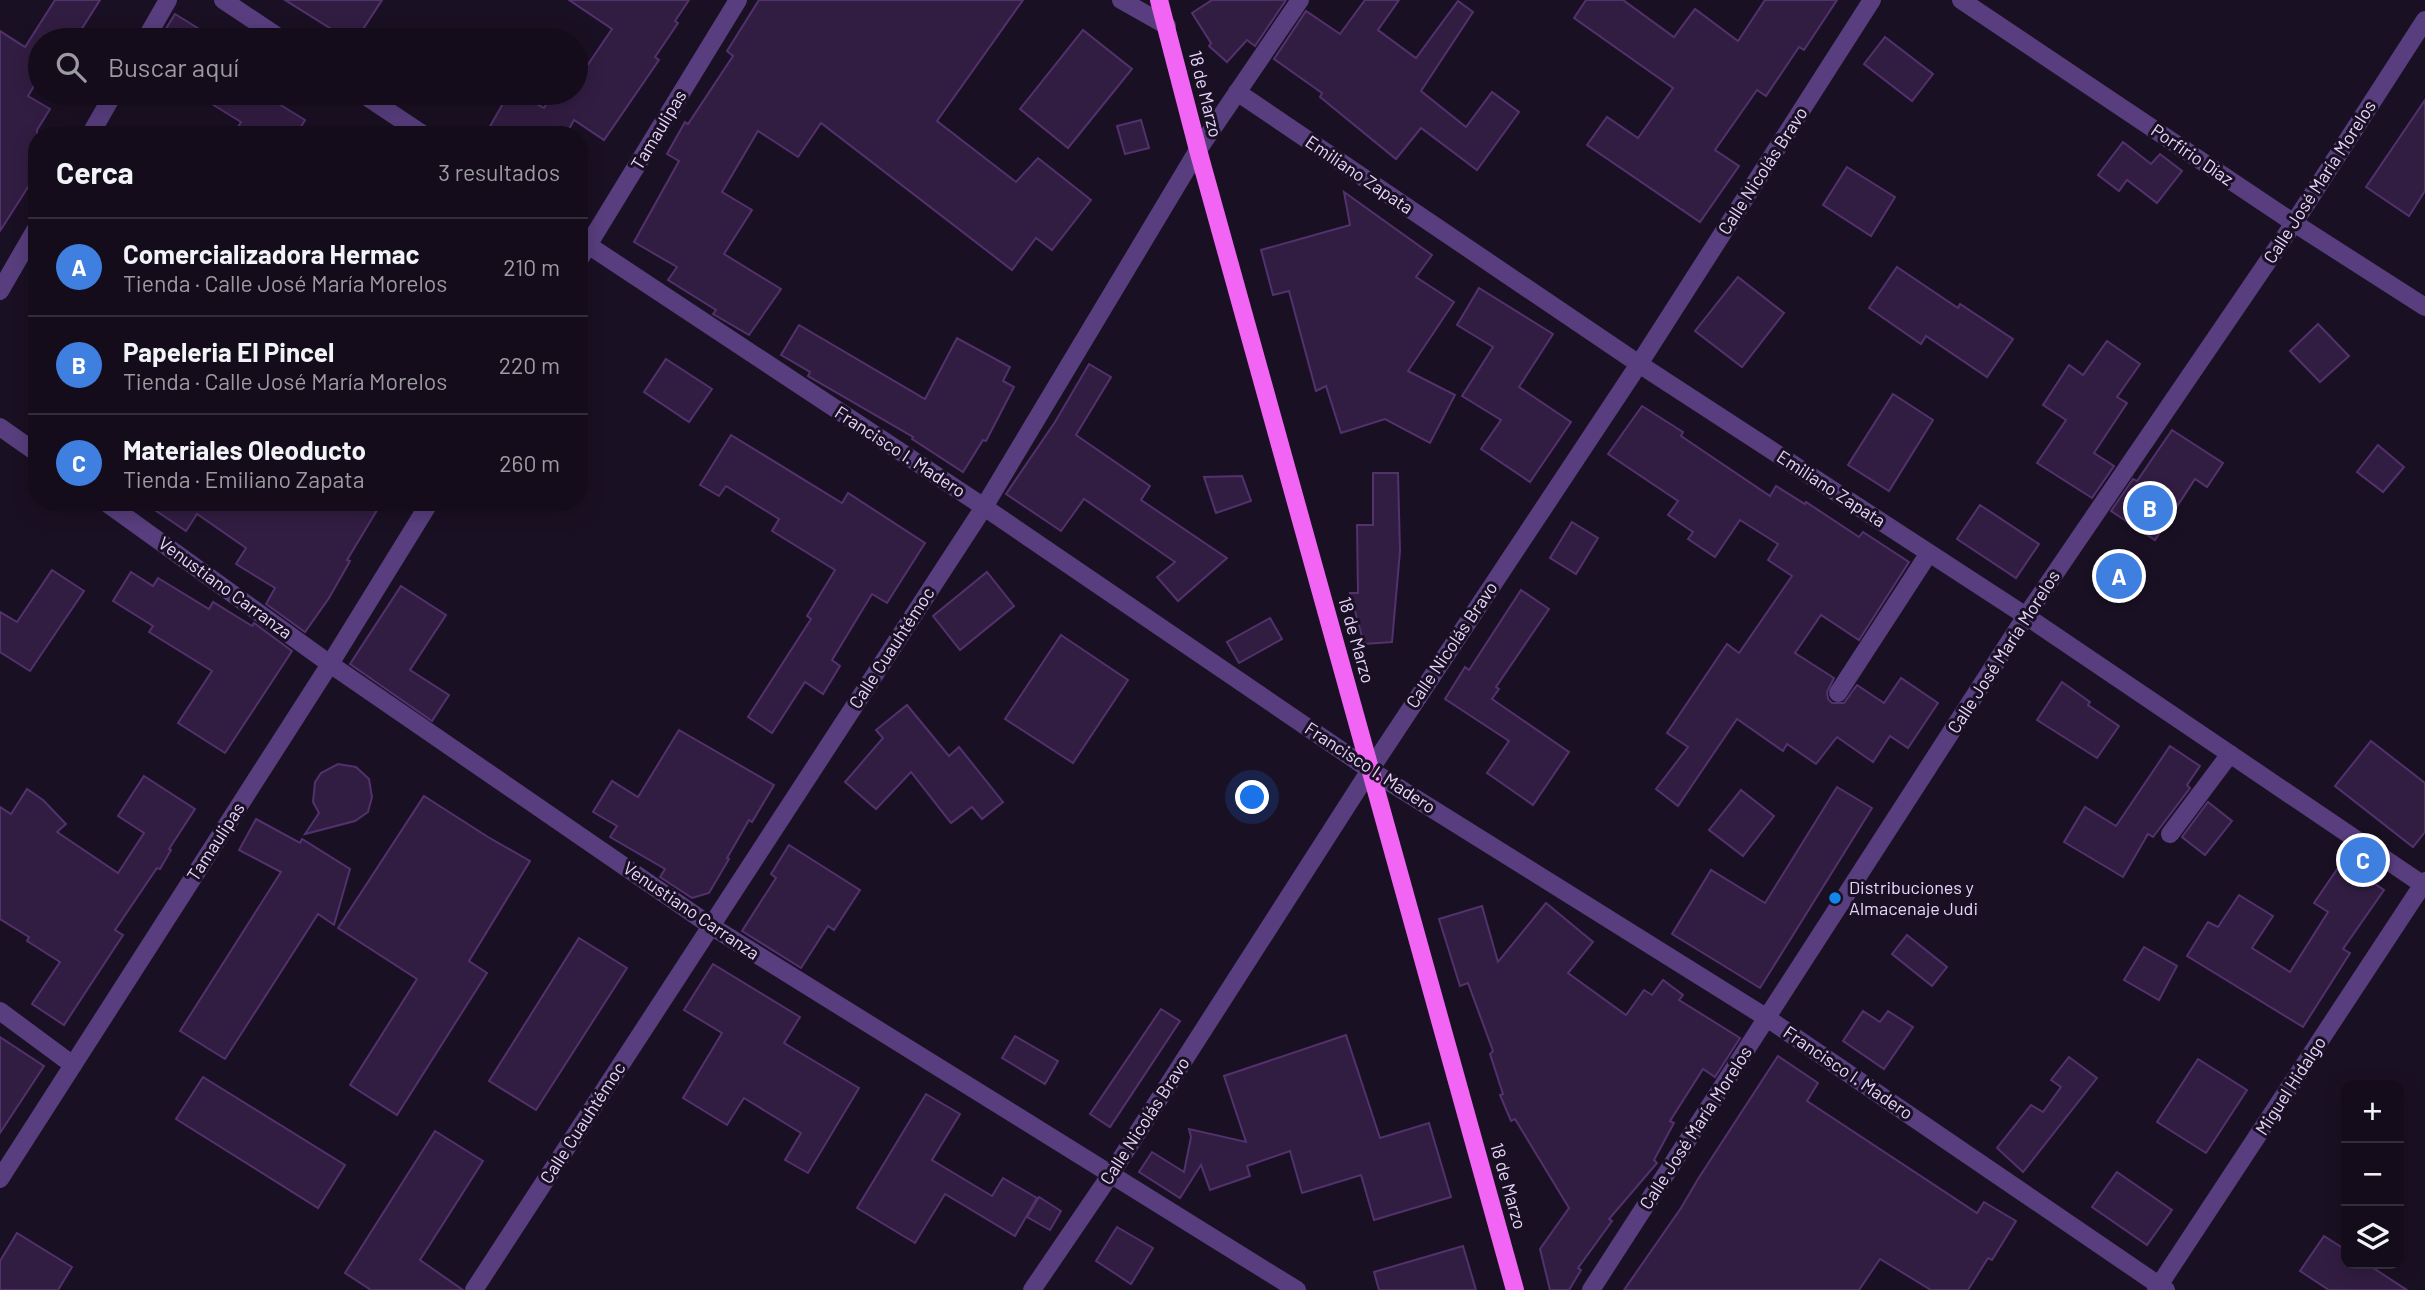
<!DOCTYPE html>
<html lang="es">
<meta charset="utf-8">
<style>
:root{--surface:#140c1a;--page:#1d1523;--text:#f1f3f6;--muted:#9d9ba2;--line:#332c39;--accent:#1187ec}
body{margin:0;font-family:Barlow,sans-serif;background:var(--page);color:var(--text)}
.controls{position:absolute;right:21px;bottom:21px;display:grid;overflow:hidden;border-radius:14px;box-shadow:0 4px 18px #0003}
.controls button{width:63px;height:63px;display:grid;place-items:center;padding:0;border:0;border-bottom:2px solid var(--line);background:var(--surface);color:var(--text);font:35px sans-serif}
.you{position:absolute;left:1253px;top:798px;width:24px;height:24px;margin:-18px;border:5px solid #fff;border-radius:50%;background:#1a73e8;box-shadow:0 0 0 10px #1a73e833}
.badge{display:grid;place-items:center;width:46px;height:46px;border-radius:50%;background:var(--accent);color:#fff;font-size:23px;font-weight:700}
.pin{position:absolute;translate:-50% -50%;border:4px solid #fff;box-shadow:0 2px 7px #0006}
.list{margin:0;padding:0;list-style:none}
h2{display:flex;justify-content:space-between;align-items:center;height:91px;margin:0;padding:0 28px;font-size:30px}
h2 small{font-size:23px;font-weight:400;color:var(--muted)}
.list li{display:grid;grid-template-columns:46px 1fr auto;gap:21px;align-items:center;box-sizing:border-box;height:98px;padding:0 28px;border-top:2px solid var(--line)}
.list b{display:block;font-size:26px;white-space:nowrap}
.list p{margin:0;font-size:23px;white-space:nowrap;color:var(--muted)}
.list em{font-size:23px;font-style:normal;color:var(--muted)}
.icon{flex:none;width:38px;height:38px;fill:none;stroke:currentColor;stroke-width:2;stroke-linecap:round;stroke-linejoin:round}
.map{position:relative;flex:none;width:2425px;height:1290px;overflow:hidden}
.search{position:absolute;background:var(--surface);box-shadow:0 4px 18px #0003;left:28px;top:28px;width:560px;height:77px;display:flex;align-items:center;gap:18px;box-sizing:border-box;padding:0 24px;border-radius:38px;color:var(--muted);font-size:26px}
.panel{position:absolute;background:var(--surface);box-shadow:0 4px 18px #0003;left:28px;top:126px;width:560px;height:385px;border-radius:28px}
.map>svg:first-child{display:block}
</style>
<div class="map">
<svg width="2425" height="1290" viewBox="0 0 2425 1290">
<rect width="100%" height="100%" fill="#1a1023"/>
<g fill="#321d42" stroke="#52316d" stroke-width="2">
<path d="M 55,0 L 100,0 L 81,30 L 78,29 L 70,40 L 40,40 L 40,76 L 28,96 L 50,109 L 37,130 L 37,173 L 0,231 L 0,31 L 25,47 Z"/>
<path d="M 285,0 L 382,0 L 356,40 L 349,40 Z"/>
<path d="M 569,0 L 689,0 L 675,21 L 678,23 L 655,57 L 659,60 L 604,140 L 574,120 L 566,135 L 485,135 L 509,93 L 516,93 L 544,108 L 554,93 L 576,93 L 576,82 L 612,29 Z"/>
<path d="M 759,0 L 1023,0 L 937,121 L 1016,182 L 1038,158 L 1091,200 L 1052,250 L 1036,238 L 1012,270 L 821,123 L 798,157 L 758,131 L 722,192 L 752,210 L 724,254 L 781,289 L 749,335 L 713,314 L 716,310 L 668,280 L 677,267 L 634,242 L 679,161 L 667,154 L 685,122 L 688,124 L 733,56 L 727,51 Z"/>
<path d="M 1212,0 L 1286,0 L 1255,46 L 1247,40 L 1227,62 L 1209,46 L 1211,43 L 1192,13 Z"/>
<path d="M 1365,0 L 1399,0 L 1378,30 L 1416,58 L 1458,1 L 1473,12 L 1421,91 L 1466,127 L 1492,92 L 1519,112 L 1477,170 L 1421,128 L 1396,159 L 1320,97 L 1322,93 L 1274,59 L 1306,11 L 1340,34 Z"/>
<path d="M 1586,0 L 1623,0 L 1674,37 L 1695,9 L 1738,41 L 1765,0 L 1837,0 L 1804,50 L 1799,47 L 1766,96 L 1757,90 L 1715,150 L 1739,166 L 1700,222 L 1587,145 L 1607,117 L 1638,138 L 1673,88 L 1574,18 Z"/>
<path d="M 175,14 L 217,40 L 159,40 Z"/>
<path d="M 1083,30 L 1132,69 L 1068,148 L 1020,109 Z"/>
<path d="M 1885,37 L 1933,74 L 1912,101 L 1864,64 Z"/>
<path d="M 194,93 L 261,93 L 305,120 L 296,135 L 233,135 L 241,122 Z"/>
<path d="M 2425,100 L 2425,191 L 2409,216 L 2366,187 Z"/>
<path d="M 1141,120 L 1149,148 L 1125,154 L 1117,126 Z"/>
<path d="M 2123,142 L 2151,164 L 2160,154 L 2182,171 L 2157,203 L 2127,180 L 2119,191 L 2098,175 Z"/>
<path d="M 1847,167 L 1895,197 L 1871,236 L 1823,205 Z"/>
<path d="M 1344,192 L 1432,255 L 1416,277 L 1454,302 L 1408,371 L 1455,395 L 1430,443 L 1385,419 L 1341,433 L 1326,386 L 1316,391 L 1289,291 L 1273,295 L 1261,250 L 1350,225 Z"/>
<path d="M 1897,267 L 1958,308 L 1960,304 L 2013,339 L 1987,377 L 1926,336 L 1921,344 L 1869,308 Z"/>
<path d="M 1738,277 L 1784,313 L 1742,367 L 1695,331 Z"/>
<path d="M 1479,288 L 1553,334 L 1519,387 L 1571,422 L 1530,482 L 1481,449 L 1501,420 L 1462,396 L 1493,347 L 1457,325 Z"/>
<path d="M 2318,324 L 2349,356 L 2320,382 L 2290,351 Z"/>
<path d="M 799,325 L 925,399 L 957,338 L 1010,367 L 1003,381 L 1014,387 L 986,441 L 983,440 L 963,472 L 912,439 L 913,437 L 808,376 L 810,372 L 781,355 Z"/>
<path d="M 2107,341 L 2140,364 L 2117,397 L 2127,403 L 2094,453 L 2114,466 L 2092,498 L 2037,463 L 2066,420 L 2043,405 L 2069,365 L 2083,375 Z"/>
<path d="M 666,359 L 712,389 L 689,422 L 644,392 Z"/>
<path d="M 1089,364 L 1111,377 L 1076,435 L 1150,486 L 1141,500 L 1227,558 L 1178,601 L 1157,577 L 1175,562 L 1084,499 L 1061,531 L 1006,494 L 1055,422 Z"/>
<path d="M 1893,394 L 1933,420 L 1889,491 L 1848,465 Z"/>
<path d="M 1642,406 L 1683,432 L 1681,436 L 1770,496 L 1776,486 L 1805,504 L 1806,502 L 1859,537 L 1863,532 L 1909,562 L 1859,640 L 1821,615 L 1795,653 L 1834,678 L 1827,692 L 1828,699 L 1832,703 L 1844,703 L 1857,685 L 1884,703 L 1901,678 L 1938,703 L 1908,748 L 1890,736 L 1873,762 L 1837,737 L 1816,764 L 1787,744 L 1783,751 L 1737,719 L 1678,806 L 1656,789 L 1688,747 L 1667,733 L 1727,644 L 1739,653 L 1792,576 L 1768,560 L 1778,544 L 1740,520 L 1715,557 L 1688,539 L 1693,532 L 1668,515 L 1678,501 L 1608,454 Z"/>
<path d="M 2172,430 L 2223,463 L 2207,487 L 2195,479 L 2155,540 L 2111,511 L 2133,479 L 2137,481 Z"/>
<path d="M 731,435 L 842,503 L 848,493 L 925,543 L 887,603 L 872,594 L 832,660 L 840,666 L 823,694 L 805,682 L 772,733 L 748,717 L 811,619 L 807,616 L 835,570 L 772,531 L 779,519 L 726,486 L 719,496 L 700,485 Z"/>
<path d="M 2378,445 L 2404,467 L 2383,492 L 2357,472 Z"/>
<path d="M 1373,473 L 1398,473 L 1400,551 L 1392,642 L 1364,644 L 1350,593 L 1358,593 L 1357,525 L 1373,525 Z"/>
<path d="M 1242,476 L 1251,501 L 1216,513 L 1204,477 Z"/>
<path d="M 143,502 L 382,502 L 347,560 L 350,561 L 329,598 L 305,632 L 266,604 L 275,588 L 236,564 L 246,548 L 197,514 L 186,531 Z"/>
<path d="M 1980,505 L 2039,544 L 2016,578 L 1957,539 Z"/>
<path d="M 1572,522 L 1598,538 L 1576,574 L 1550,558 Z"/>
<path d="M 52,570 L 84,591 L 30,671 L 0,652 L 0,612 L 17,622 Z"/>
<path d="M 131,572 L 153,586 L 158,578 L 209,609 L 213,602 L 252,626 L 254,623 L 292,651 L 225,753 L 178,723 L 212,671 L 149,632 L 153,626 L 113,601 Z"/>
<path d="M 987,572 L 1014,606 L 960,650 L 933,616 Z"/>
<path d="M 401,586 L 446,615 L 410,670 L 449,695 L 432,721 L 350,664 Z"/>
<path d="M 1521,590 L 1549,609 L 1496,687 L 1499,689 L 1492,699 L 1569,752 L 1533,805 L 1487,773 L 1509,741 L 1445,699 L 1465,667 L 1469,670 Z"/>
<path d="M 1270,618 L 1282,639 L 1239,663 L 1227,642 Z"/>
<path d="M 1061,635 L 1128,680 L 1073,763 L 1005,719 Z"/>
<path d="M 2062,682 L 2090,702 L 2088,705 L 2119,726 L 2097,758 L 2037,720 Z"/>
<path d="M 907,705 L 949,756 L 959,747 L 1003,802 L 982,819 L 972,807 L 951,823 L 911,772 L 876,809 L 845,782 L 883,738 L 876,730 Z"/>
<path d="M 679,730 L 774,785 L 752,822 L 749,820 L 727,858 L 729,859 L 709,893 L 692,898 L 660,877 L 665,869 L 610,837 L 617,826 L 593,812 L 612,781 L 638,797 Z"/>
<path d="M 2371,741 L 2425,783 L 2425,832 L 2413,847 L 2335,786 Z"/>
<path d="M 2170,746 L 2200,766 L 2187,785 L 2190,788 L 2153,837 L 2148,834 L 2123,877 L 2064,842 L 2085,807 L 2116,826 Z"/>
<path d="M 338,764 L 356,767 L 369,779 L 372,797 L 368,812 L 355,821 L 305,834 L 319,813 L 313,802 L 315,782 L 321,773 Z"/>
<path d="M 144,776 L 195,809 L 169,849 L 171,850 L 160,869 L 157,868 L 115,930 L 123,935 L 64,1025 L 32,1004 L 60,962 L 27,941 L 29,937 L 0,919 L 0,807 L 11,814 L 27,789 L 43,800 L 66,824 L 57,832 L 118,873 L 144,833 L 118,816 Z"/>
<path d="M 1837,787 L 1872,808 L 1760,988 L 1672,934 L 1711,870 L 1765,903 Z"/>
<path d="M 1741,790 L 1774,816 L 1743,856 L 1709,830 Z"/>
<path d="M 424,796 L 488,837 L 530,861 L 469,961 L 487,973 L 397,1115 L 350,1085 L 417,979 L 338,928 Z"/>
<path d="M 2208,802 L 2232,821 L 2205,855 L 2182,837 Z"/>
<path d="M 256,819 L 300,843 L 302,839 L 350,869 L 334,925 L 318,914 L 225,1059 L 180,1031 L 281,872 L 239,850 Z"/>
<path d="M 789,845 L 860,890 L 834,930 L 828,926 L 801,968 L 742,931 L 776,878 L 771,874 Z"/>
<path d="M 2342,862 L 2384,890 L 2343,949 L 2350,953 L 2303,1027 L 2187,956 L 2208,922 L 2218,927 L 2239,895 L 2273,916 L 2252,948 L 2290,972 L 2328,912 L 2314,903 Z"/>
<path d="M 1546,903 L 1593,942 L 1568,973 L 1626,1015 L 1644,990 L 1652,995 L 1663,980 L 1683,995 L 1679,1000 L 1740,1038 L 1715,1077 L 1703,1069 L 1670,1121 L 1674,1123 L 1654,1160 L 1657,1163 L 1609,1219 L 1612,1221 L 1578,1268 L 1581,1270 L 1569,1290 L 1550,1290 L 1540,1249 L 1569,1208 L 1515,1119 L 1511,1121 L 1500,1095 L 1503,1094 L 1490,1054 L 1493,1051 L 1468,983 L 1460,986 L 1439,919 L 1482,906 L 1498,962 Z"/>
<path d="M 1907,935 L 1947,967 L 1932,986 L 1892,954 Z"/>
<path d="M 579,938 L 627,968 L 536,1110 L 489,1081 Z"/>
<path d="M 2144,947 L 2177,966 L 2159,1000 L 2124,980 Z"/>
<path d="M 713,964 L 800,1017 L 784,1043 L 859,1088 L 808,1173 L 785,1160 L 801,1133 L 744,1098 L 727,1125 L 683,1098 L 722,1033 L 684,1010 Z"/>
<path d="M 1161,1009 L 1180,1021 L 1110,1127 L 1090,1114 Z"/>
<path d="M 1863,1011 L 1880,1022 L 1888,1011 L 1913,1027 L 1884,1069 L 1843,1041 Z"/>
<path d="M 1346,1035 L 1380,1138 L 1429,1123 L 1451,1197 L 1374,1220 L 1361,1175 L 1302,1193 L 1290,1151 L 1247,1166 L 1250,1176 L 1210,1190 L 1201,1165 L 1180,1198 L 1139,1172 L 1152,1152 L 1184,1172 L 1191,1137 L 1189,1129 L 1246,1142 L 1224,1076 Z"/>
<path d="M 1015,1036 L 1058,1061 L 1045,1084 L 1002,1058 Z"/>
<path d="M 0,1037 L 44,1066 L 0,1133 Z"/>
<path d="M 1778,1056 L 1818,1083 L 1807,1101 L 1977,1213 L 1984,1202 L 2016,1221 L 1992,1260 L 1988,1258 L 1968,1290 L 1931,1290 L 1880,1259 L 1859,1290 L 1624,1290 L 1681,1208 L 1698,1179 Z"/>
<path d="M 2069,1057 L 2097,1078 L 2023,1172 L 1997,1148 L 2031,1105 L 2043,1112 L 2061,1087 L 2051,1080 Z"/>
<path d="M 2198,1059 L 2247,1090 L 2206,1153 L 2157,1122 Z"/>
<path d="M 203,1077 L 345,1165 L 318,1208 L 176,1119 Z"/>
<path d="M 926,1094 L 960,1114 L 932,1160 L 992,1196 L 1003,1178 L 1037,1198 L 1015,1236 L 945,1194 L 915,1243 L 857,1208 Z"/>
<path d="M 435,1131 L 483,1161 L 420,1260 L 463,1290 L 371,1290 L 345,1273 Z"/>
<path d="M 2117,1172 L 2172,1210 L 2147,1245 L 2092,1207 Z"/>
<path d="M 1039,1197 L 1061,1211 L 1050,1230 L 1027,1217 Z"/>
<path d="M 1117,1227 L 1153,1248 L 1131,1284 L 1096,1261 Z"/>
<path d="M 17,1233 L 72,1267 L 58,1290 L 0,1290 L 0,1261 Z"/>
<path d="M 2324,1236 L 2346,1250 L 2346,1264 L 2367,1264 L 2407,1290 L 2329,1290 L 2300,1271 Z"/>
<path d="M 1463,1246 L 1476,1290 L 1379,1290 L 1374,1272 Z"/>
</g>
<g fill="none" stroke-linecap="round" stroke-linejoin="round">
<g stroke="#583e7e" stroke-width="18">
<path d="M 223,0 L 283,40"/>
<path d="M 1121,0 L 1167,26"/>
<path d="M 1961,0 L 2294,223 L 2425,307"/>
<path d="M 145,40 L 168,0"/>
<path d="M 1237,92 L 1639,364 L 2026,616 L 2425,886"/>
<path d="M 361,93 L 424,135"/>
<path d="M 90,135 L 114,93"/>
<path d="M 579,239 L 984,507 L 1370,770 L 1767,1018 L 2166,1290"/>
<path d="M 579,260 L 738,0"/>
<path d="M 0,291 L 37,227"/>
<path d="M 0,427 L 37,453"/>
<path d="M 105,502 L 330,664 L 711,926 L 1297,1290"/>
<path d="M 1838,693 L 1929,553"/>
<path d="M 2170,834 L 2230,754"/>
<path d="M 0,1011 L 73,1065"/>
<path d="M 0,1179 L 330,664 L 430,502"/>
<path d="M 474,1290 L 984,507 L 1198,150 L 1300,0"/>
<path d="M 1032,1290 L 1111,1174 L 1370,770 L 1639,364 L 1872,0"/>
<path d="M 1591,1290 L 2026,616 L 2294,223 L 2425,20"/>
<path d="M 2156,1290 L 2425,881"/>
</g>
<path stroke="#f264f4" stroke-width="18" d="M 1159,0 L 1198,150 L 1515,1290"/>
</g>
<circle fill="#1187ec" stroke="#1a1023" stroke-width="2.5" cx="1835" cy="898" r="7"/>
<g text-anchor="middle" stroke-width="6" stroke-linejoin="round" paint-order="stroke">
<g font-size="18" fill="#e7d5fc" stroke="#1a1023">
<text transform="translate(1205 94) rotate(76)" y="6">18 de Marzo</text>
<text transform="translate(659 130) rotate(-59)" y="6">Tamaulipas</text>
<text transform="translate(2192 155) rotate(34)" y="6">Porfirio Díaz</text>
<text transform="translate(1763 171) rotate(-57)" y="6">Calle Nicolás Bravo</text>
<text transform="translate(1359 175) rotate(34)" y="6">Emiliano Zapata</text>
<text transform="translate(2320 182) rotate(-57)" y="6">Calle José María Morelos</text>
<text transform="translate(900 452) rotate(33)" y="6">Francisco I. Madero</text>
<text transform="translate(1831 489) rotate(33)" y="6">Emiliano Zapata</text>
<text transform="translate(225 588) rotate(36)" y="6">Venustiano Carranza</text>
<text transform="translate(1356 640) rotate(74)" y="6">18 de Marzo</text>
<text transform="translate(1452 645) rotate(-56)" y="6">Calle Nicolás Bravo</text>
<text transform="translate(892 648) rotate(-57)" y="6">Calle Cuauhtémoc</text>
<text transform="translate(2004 652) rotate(-57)" y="6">Calle José María Morelos</text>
<text transform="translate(1370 768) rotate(33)" y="6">Francisco I. Madero</text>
<text transform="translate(216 842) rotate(-57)" y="6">Tamaulipas</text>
<text transform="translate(691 911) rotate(34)" y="6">Venustiano Carranza</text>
<text transform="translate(1848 1073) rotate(34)" y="6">Francisco I. Madero</text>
<text transform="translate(2291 1086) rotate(-57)" y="6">Miguel Hidalgo</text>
<text transform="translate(1145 1121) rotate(-57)" y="6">Calle Nicolás Bravo</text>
<text transform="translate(583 1123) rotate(-57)" y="6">Calle Cuauhtémoc</text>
<text transform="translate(1696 1128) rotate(-57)" y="6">Calle José María Morelos</text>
<text transform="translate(1508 1186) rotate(74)" y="6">18 de Marzo</text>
</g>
<g font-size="18" fill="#e7d5fc" stroke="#1a1023" text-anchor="start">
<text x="1849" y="894">Distribuciones y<tspan x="1849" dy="21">Almacenaje Judi</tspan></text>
</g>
</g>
</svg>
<div class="controls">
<button>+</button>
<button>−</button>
<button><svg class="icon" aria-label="layers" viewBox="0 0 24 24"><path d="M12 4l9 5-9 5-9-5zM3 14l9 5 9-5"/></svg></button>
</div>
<div class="you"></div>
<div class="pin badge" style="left:2119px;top:576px;background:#3f7fe0">A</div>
<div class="pin badge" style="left:2150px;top:508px;background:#3f7fe0">B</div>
<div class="pin badge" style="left:2363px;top:860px;background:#3f7fe0">C</div>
<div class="search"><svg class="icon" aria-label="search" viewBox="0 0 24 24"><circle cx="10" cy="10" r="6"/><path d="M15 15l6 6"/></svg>Buscar aquí</div>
<section class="panel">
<h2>Cerca<small>3 resultados</small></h2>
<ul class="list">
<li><span class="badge" style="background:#3f7fe0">A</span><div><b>Comercializadora Hermac</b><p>Tienda · Calle José María Morelos</p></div><em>210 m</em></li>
<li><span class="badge" style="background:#3f7fe0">B</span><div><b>Papeleria El Pincel</b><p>Tienda · Calle José María Morelos</p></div><em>220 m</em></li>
<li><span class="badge" style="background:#3f7fe0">C</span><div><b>Materiales Oleoducto</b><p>Tienda · Emiliano Zapata</p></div><em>260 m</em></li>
</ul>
</section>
</div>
